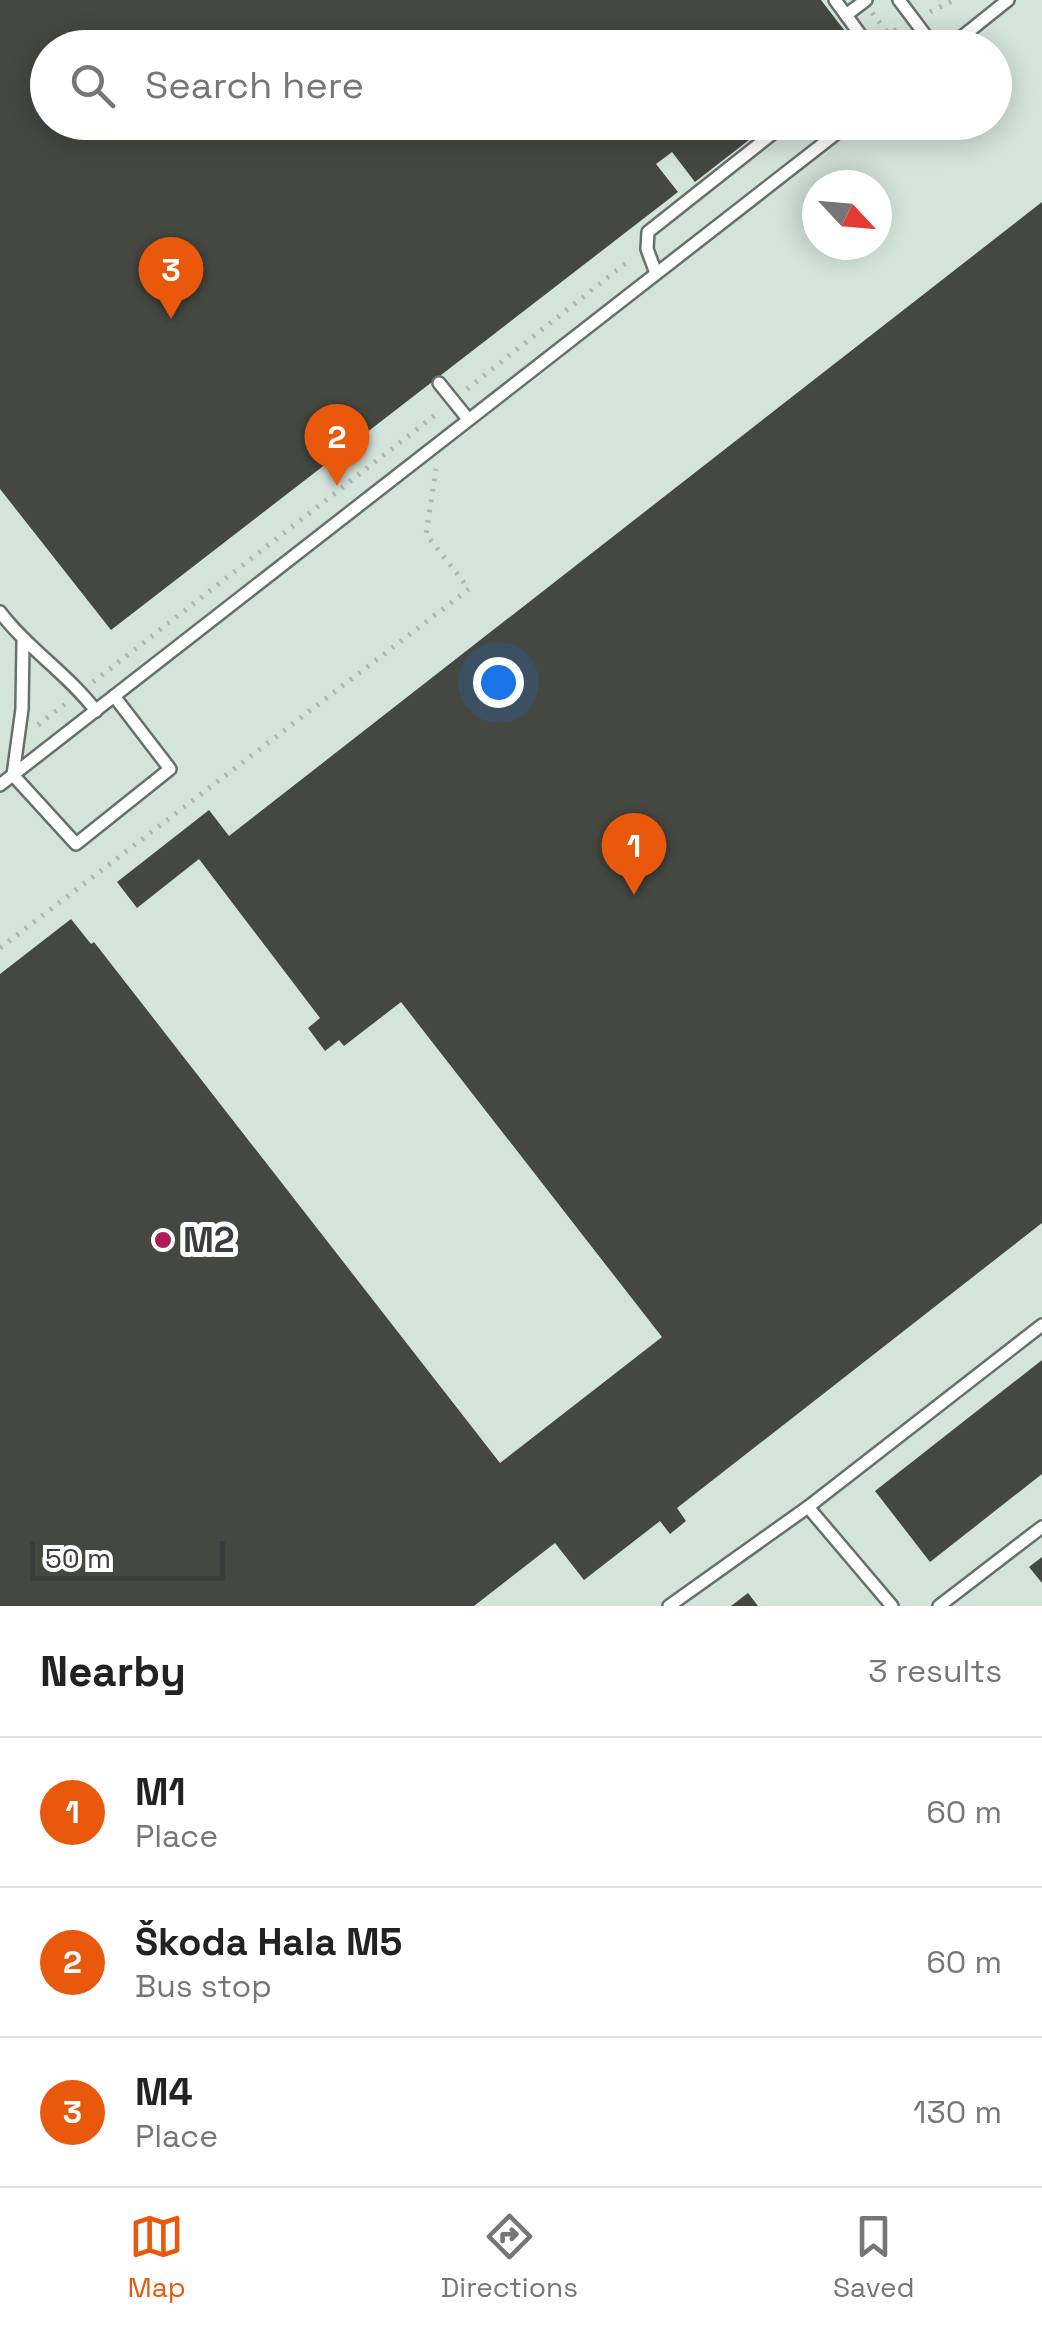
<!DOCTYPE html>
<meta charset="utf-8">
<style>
:root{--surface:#fff;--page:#f2f2f2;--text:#222;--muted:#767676;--line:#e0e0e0;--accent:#ea580c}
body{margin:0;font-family:"Space Grotesk",sans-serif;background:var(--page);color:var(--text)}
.compass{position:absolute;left:802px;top:170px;width:90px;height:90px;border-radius:50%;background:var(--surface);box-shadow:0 5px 25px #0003;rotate:116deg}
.scale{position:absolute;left:30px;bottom:25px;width:195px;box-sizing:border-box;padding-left:10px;border:5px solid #3a3d3b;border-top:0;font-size:28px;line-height:35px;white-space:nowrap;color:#3a3d3b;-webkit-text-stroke:8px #fff;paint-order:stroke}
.you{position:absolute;left:498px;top:682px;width:35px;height:35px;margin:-25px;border:8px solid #fff;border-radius:50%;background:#1a73e8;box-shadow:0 0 0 15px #1a73e833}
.badge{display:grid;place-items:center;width:65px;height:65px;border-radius:50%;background:var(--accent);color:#fff;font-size:32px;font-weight:700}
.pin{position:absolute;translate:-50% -82px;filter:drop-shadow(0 2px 5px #0008)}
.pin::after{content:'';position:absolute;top:52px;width:35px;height:30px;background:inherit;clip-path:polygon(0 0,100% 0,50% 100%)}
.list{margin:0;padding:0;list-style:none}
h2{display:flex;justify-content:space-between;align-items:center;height:130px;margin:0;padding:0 40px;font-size:42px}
h2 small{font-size:32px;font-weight:400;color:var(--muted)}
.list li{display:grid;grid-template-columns:65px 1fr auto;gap:30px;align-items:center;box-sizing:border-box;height:150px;padding:0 40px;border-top:2px solid var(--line)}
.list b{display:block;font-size:38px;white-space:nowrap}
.list p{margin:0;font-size:32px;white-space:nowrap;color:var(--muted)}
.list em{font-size:32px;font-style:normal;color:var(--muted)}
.icon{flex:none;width:55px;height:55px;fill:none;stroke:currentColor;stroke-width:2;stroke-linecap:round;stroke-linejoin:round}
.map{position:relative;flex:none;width:1042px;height:1606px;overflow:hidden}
.search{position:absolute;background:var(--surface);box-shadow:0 5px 25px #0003;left:30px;right:30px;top:30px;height:110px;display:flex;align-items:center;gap:25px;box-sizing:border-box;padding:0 35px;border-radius:55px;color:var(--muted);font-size:38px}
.sheet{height:580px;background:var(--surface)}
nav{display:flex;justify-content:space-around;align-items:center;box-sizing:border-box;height:140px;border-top:2px solid var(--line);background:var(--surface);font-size:28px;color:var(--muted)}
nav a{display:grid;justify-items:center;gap:5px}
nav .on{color:var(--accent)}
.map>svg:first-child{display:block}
</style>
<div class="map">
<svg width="1042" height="1606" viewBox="0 0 1042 1606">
<rect width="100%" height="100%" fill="#e5efe9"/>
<path fill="#d3e4db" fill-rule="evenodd" d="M 0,0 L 1042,0 L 1042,1606 L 0,1606 ZM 48,48 L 994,48 L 994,122 L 48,122 ZM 817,185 L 877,185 L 877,245 L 817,245 Z"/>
<g fill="#444841">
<path d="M 0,0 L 821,0 L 858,48 L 48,48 L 48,122 L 772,122 L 695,182 L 672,152 L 656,164 L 678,192 L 111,630 L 0,489 Z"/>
<path d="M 1042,202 L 1042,1223 L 677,1508 L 686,1521 L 670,1534 L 660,1521 L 584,1580 L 555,1543 L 474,1606 L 0,1606 L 0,974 L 71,919 L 91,944 L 94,942 L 500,1463 L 662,1337 L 401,1002 L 344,1046 L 339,1040 L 325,1051 L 308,1028 L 320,1018 L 199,859 L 137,908 L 117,882 L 209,810 L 229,836 Z"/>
<path d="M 1042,1360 L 1042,1474 L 930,1562 L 875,1491 Z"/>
<path d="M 1042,1557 L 1042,1583 L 1029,1567 Z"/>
<path d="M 748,1593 L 758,1606 L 731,1606 Z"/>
</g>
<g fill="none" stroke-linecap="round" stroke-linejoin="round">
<g stroke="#68706c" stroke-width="16">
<g id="service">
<path d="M 835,0 L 846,15"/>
<path d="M 866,0 L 846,15 L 870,48"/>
<path d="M 899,0 L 935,48"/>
<path d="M 948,48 L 1008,0"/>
<path d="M 656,273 L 647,249 L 648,232 L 787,122"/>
<path d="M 439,383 L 468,419"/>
<path d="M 0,612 C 28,649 68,674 96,711"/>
<path d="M 23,642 L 22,709 L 13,775 L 76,844 L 170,769 L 114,696"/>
<path d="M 0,785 L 851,122"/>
<path d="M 808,1507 L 892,1606"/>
<path d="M 669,1606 L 808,1507 L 1042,1325"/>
<path d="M 939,1606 L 1042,1527"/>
</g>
</g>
<g stroke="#afb7b2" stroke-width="5" stroke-dasharray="2.5 8" stroke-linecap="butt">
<path d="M 930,12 L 954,0"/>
<path d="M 872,13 L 889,34"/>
<path d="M 893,48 L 889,34 L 899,28"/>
<path d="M 467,389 L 631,259"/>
<path d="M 93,682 L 439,412"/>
<path d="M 38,725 L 65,704"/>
<path d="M 0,948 L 469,589 L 426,534 L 436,469"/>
</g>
<use href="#service" stroke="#fff" stroke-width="11"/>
</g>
<circle fill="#ad1d55" stroke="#fff" stroke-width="4" cx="163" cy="1240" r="10"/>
<g text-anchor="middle" stroke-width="10" stroke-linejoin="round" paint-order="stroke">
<g font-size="35" font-weight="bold" fill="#3a3d3b" stroke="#fff" text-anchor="start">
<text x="183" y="1252">M2</text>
</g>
</g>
</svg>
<svg class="compass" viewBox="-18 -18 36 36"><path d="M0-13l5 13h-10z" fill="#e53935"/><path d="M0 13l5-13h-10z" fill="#767676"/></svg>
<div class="scale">50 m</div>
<div class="you"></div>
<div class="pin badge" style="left:634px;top:895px">1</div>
<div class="pin badge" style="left:337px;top:486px">2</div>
<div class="pin badge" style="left:171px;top:319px">3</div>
<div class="search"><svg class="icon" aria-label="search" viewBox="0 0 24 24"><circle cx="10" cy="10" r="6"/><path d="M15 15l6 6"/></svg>Search here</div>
</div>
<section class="sheet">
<h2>Nearby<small>3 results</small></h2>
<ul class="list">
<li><span class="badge">1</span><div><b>M1</b><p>Place</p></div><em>60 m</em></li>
<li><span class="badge">2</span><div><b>Škoda Hala M5</b><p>Bus stop</p></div><em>60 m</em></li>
<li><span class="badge">3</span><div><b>M4</b><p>Place</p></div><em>130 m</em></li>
</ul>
</section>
<nav>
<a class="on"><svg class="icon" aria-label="map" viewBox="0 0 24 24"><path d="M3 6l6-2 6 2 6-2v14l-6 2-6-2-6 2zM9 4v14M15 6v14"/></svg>Map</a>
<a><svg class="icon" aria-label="directions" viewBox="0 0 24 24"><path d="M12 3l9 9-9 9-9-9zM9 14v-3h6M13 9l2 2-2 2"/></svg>Directions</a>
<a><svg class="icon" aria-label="saved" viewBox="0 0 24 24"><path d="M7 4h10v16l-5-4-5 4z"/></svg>Saved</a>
</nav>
